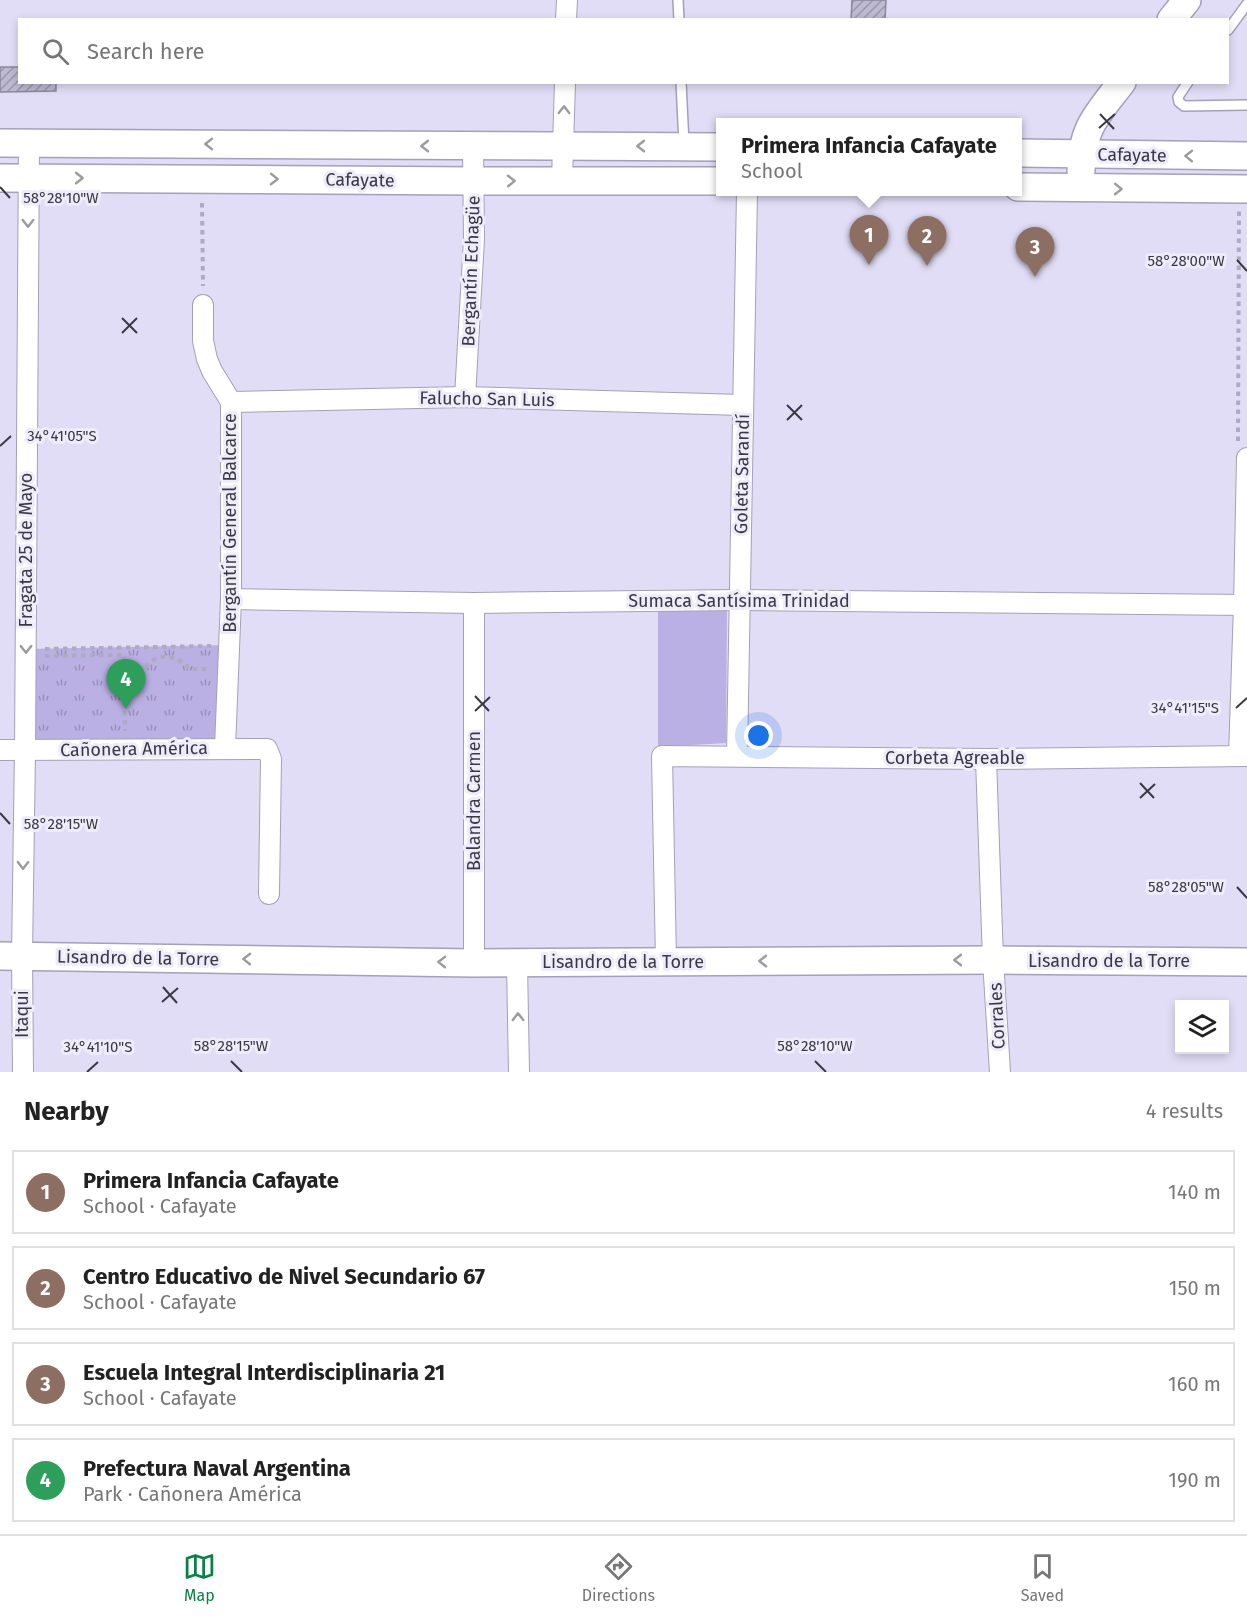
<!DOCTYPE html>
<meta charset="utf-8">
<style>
:root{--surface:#fff;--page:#f2f2f2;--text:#222;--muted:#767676;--line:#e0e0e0;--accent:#0b8043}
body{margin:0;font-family:"Fira Sans",sans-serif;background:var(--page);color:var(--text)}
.controls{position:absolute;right:18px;bottom:18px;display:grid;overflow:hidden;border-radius:0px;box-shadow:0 3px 9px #0003}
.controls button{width:54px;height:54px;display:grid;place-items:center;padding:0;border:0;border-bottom:2px solid var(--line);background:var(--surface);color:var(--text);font:30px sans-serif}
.you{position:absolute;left:759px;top:736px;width:21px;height:21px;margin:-15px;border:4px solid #fff;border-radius:50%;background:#1a73e8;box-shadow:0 0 0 9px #1a73e833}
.badge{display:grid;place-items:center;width:39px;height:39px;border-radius:50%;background:var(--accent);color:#fff;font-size:20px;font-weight:700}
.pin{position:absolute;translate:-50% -50px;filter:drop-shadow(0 2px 3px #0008)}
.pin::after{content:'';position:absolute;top:32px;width:21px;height:18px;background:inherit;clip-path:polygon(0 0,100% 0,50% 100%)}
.popup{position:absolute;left:716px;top:118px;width:306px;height:78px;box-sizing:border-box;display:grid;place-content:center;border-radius:0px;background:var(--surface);filter:drop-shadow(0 2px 4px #0005);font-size:20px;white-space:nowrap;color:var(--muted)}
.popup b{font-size:22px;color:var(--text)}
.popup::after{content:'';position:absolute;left:50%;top:100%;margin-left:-12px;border:12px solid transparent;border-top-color:var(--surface)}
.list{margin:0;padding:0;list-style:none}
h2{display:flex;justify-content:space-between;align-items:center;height:78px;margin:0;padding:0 24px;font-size:26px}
h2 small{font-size:20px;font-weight:400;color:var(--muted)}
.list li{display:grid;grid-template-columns:39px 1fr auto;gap:18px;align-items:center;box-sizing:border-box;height:84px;margin:0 12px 12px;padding:0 12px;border:2px solid var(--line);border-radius:0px}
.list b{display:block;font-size:22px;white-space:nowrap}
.list p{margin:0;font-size:20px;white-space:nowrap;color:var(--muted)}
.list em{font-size:20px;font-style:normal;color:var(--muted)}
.icon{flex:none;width:33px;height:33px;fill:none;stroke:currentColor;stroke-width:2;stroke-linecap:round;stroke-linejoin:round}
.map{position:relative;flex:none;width:1247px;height:1072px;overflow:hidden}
.search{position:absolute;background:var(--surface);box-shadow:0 3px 9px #0003;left:18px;right:18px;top:18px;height:66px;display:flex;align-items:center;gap:15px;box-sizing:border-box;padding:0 21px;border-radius:0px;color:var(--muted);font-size:22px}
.sheet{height:462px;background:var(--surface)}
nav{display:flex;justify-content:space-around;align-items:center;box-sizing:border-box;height:84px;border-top:2px solid var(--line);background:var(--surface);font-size:16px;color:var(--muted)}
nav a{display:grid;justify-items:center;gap:3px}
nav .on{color:var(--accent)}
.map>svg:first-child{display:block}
</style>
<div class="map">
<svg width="1247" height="1072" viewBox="0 0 1247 1072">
<defs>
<pattern id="park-tufts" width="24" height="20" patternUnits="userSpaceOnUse" patternTransform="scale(1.5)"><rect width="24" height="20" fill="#bab0e4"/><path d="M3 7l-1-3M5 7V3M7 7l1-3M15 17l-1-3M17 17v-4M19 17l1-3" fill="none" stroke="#9890ba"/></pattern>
<pattern id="building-hatch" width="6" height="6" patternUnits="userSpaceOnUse" patternTransform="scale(1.5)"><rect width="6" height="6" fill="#bebad2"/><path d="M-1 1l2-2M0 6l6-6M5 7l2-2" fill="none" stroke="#9b98ac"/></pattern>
</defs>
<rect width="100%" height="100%" fill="#e1ddf6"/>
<path fill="#bab0e4" d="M 727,608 L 726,743 L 658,747 L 658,610 Z"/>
<path fill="url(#park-tufts)" d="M 229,645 L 225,748 L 25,750 L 26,649 Z"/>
<g fill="url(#building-hatch)" stroke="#8b879e" stroke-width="1.5">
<path d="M 852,0 L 886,0 L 885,20 L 851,20 Z"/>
<path d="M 0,67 L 20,67 L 20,82 L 56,82 L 56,91 L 0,92 Z"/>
</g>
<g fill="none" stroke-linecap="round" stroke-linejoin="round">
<g stroke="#a4a0b8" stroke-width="12">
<g id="lane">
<path d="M 678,0 L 679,20"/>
<path d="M 1228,30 L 1247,4"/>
<path d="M 681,82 L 684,144"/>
<path d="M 1188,82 L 1178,97 L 1179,102 L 1184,106 L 1247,105"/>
</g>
</g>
<g stroke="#a4a0b8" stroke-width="22">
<g id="street">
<path d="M 566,20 L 567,0"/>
<path d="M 562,180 L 565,82"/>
<path d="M 203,305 L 203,341 L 207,359 L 212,371 L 231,402 L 231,599 L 225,748"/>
<path d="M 465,397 L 474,239 L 473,146"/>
<path d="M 231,402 L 465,397 L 743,405"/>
<path d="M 231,599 L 474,603 L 739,600 L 1247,605"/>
<path d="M 474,603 L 474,963"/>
<path d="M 0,750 L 267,749 L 271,759 L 269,894"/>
<path d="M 737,756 L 747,192"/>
<path d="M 1239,756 L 1244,605 L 1247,458"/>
<path d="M 986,759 L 993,960 L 1000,1072"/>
<path d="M 666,961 L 662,756 L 986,759 L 1247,756"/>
<path d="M 517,963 L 519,1072"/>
<path d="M 23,1072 L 22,956 L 25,750 L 29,143"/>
</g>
</g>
<g stroke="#a4a0b8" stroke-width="30">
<g id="secondary">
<path d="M 1171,20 L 1187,0"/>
<path d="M 0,143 L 720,147"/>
<path d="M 1018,153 L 1247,156"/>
<path d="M 1081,171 C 1082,127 1097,115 1122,82"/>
<path d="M 0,178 L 473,181 L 720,181"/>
<path d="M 1018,187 L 1247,189"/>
<path d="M 0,956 L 474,963 L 993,960 L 1247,962"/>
</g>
</g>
<g stroke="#aeaabf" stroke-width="4" stroke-dasharray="4.5 4.5" stroke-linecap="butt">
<path d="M 202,203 L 203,286"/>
<path d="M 1238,441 L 1239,211"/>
<path d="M 45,649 L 211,646"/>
<path d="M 45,656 L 124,655 L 125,731"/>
<path d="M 124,686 L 140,686 C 141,656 170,647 189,669 L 210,669"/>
</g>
<use href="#lane" stroke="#fff" stroke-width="9"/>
<use href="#street" stroke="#fff" stroke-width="20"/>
<use href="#secondary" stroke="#fff" stroke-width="27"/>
</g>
<defs><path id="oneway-chevron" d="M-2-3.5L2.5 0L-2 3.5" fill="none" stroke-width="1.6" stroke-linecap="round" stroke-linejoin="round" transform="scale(1.5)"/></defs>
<g stroke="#9c9ca0">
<use href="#oneway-chevron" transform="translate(564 110) rotate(-89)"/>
<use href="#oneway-chevron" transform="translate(209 144) rotate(-180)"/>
<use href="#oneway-chevron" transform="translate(425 146) rotate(-180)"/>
<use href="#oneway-chevron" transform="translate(641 146) rotate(-180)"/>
<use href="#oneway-chevron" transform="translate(1189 156) rotate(-179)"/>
<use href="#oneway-chevron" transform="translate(79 178)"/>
<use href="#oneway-chevron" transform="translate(274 179) rotate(1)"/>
<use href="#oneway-chevron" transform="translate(511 181) rotate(-1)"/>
<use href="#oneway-chevron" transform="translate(1118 189) rotate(1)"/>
<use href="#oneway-chevron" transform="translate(28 223) rotate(90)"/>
<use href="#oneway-chevron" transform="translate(26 649) rotate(90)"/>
<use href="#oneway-chevron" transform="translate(23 865) rotate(91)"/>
<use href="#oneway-chevron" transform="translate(247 959) rotate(-179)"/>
<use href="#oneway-chevron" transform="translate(958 960) rotate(180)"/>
<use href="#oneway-chevron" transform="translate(763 961) rotate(180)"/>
<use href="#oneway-chevron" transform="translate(442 962) rotate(-179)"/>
<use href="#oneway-chevron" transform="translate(518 1017) rotate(-91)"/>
</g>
<path fill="none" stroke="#3a3842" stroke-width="2" d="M 1100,114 L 1114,129M 1099,128 L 1115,114M 0,187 L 10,198M 1237,260 L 1247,271M 122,318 L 137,333M 122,333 L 137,318M 787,405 L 802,420M 787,420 L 802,405M 0,446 L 11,436M 475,696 L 489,711M 1236,708 L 1247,698M 475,711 L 490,697M 1140,783 L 1154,798M 1140,798 L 1155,784M 0,813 L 10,824M 1237,887 L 1247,898M 163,987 L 177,1003M 162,1002 L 178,988M 231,1061 L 242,1072M 815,1061 L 826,1072M 87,1072 L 98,1062"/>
<g text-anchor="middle" stroke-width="6" stroke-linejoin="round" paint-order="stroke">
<g font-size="18" fill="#3a3842" stroke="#eeecfb">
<text transform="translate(1132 155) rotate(1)" y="6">Cafayate</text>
<text transform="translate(360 180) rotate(1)" y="6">Cafayate</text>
<text transform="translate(471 271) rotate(-88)" y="6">Bergantín Echagüe</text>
<text transform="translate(487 399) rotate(1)" y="6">Falucho San Luis</text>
<text transform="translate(742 474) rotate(-89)" y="6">Goleta Sarandí</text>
<text transform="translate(230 523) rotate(-90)" y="6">Bergantín General Balcarce</text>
<text transform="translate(26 550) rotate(-90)" y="6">Fragata 25 de Mayo</text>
<text x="739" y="607">Sumaca Santísima Trinidad</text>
<text transform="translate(134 749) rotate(-1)" y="6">Cañonera América</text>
<text x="955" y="764">Corbeta Agreable</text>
<text transform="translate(474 801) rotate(-90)" y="6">Balandra Carmen</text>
<text transform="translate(138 958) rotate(1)" y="6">Lisandro de la Torre</text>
<text x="1109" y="967">Lisandro de la Torre</text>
<text x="623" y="968">Lisandro de la Torre</text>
<text transform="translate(22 1014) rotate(-90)" y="6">Itaqui</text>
<text transform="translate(997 1016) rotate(-93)" y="6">Corrales</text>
</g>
</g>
<g font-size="15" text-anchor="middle" fill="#3a3842" stroke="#eeecfb" stroke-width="6" stroke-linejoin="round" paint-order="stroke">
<text x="61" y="203">58°28'10"W</text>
<text x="1186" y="266">58°28'00"W</text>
<text x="62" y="441">34°41'05"S</text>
<text x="1185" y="713">34°41'15"S</text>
<text x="61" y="829">58°28'15"W</text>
<text x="1186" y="892">58°28'05"W</text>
<text x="231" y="1051">58°28'15"W</text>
<text x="815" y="1051">58°28'10"W</text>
<text x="98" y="1052">34°41'10"S</text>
</g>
</svg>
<div class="controls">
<button><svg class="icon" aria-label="layers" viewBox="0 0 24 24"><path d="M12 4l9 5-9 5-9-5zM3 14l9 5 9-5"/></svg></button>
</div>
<div class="you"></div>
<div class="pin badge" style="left:869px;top:265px;background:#8d6e63">1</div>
<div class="popup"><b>Primera Infancia Cafayate</b>School</div>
<div class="pin badge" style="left:927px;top:266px;background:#8d6e63">2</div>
<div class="pin badge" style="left:1035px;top:277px;background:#8d6e63">3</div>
<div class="pin badge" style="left:126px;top:709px;background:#2e9e5b">4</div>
<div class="search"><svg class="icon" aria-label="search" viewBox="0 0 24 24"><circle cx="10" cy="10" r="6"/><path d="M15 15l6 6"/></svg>Search here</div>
</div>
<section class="sheet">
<h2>Nearby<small>4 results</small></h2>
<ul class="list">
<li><span class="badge" style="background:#8d6e63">1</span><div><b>Primera Infancia Cafayate</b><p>School · Cafayate</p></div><em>140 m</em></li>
<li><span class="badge" style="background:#8d6e63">2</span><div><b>Centro Educativo de Nivel Secundario 67</b><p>School · Cafayate</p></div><em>150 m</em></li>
<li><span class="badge" style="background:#8d6e63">3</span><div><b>Escuela Integral Interdisciplinaria 21</b><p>School · Cafayate</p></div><em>160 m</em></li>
<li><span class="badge" style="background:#2e9e5b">4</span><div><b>Prefectura Naval Argentina</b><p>Park · Cañonera América</p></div><em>190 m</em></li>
</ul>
</section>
<nav>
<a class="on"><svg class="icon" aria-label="map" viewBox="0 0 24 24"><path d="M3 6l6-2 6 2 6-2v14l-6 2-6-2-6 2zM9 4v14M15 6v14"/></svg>Map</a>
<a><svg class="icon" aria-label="directions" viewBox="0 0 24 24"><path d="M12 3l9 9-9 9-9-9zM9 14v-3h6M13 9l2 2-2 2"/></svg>Directions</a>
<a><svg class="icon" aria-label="saved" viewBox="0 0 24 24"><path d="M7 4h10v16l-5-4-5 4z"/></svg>Saved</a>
</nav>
